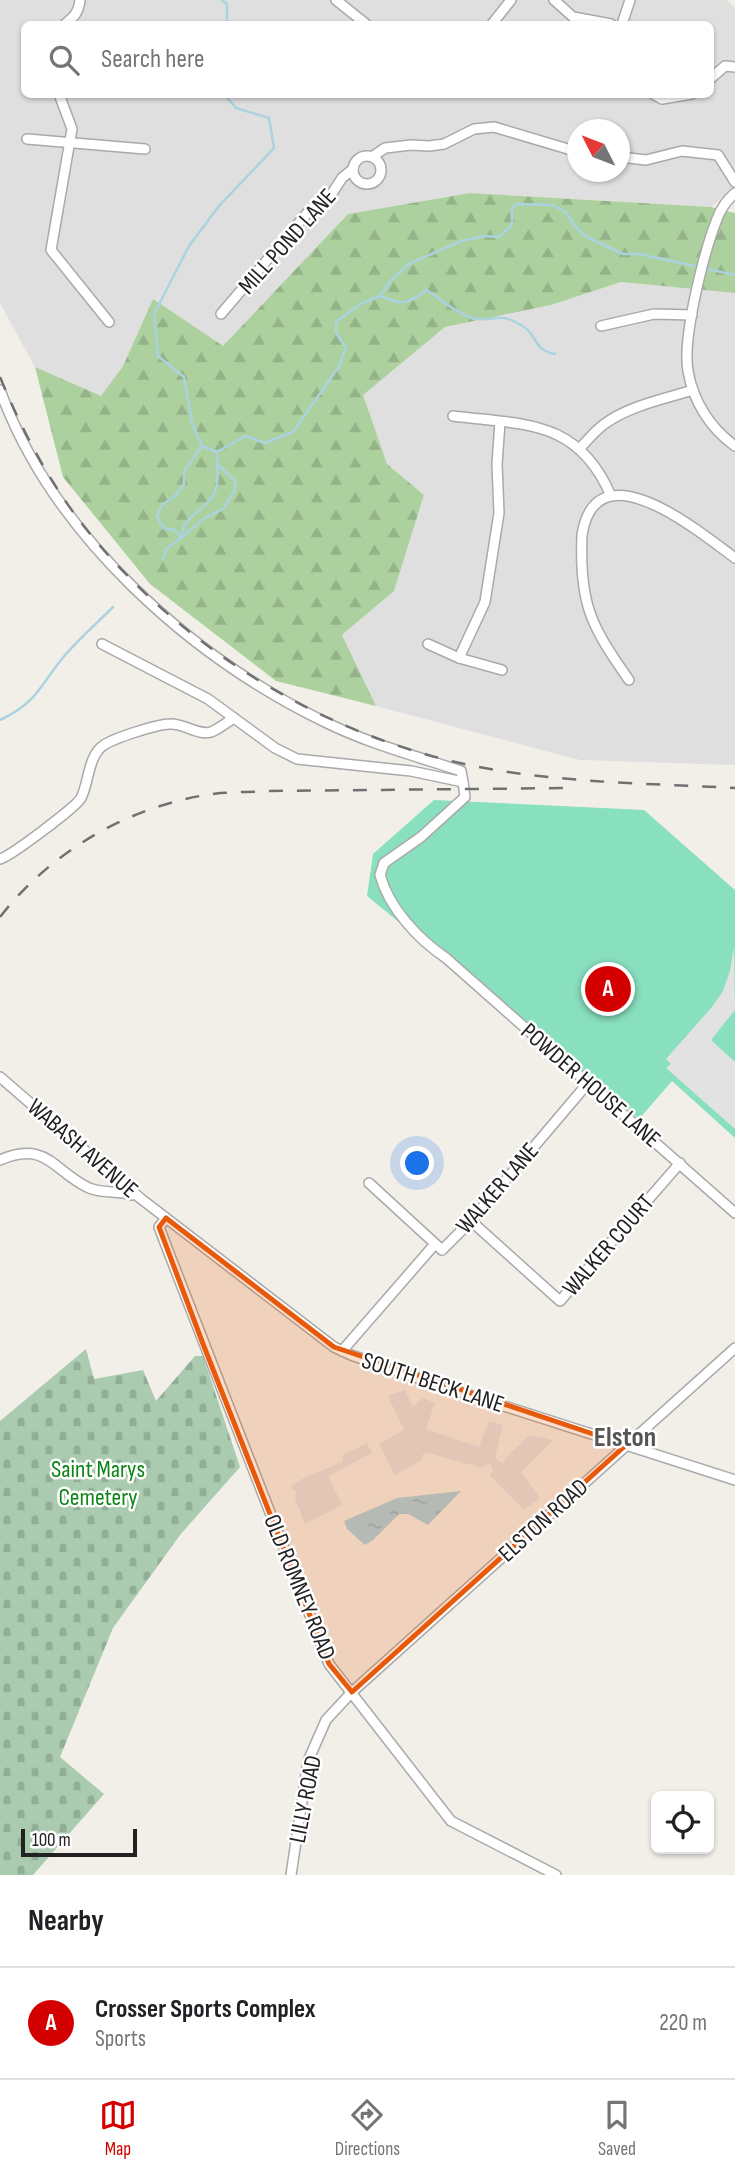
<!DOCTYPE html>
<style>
:root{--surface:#fff;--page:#f6f6f6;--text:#202124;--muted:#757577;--line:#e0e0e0;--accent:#d40000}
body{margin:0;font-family:"Sofia Sans Condensed",sans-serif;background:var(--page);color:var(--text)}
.controls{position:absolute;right:21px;bottom:21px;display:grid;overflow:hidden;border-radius:10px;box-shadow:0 2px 5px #0004}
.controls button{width:63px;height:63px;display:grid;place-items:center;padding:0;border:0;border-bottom:2px solid var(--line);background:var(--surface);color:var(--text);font:35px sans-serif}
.compass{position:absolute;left:567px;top:119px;width:63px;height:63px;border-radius:50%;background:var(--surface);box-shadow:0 2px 5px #0004;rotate:312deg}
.scale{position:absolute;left:21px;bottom:18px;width:116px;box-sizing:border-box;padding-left:7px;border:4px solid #222;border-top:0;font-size:19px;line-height:24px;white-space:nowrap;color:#222;-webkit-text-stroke:5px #fff;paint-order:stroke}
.you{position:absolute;left:418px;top:1164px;width:24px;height:24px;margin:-18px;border:5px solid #fff;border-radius:50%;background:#1a73e8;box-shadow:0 0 0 10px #1a73e833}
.badge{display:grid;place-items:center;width:46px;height:46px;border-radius:50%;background:var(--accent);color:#fff;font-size:23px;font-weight:700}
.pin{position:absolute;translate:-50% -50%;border:4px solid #fff;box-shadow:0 2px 7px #0006}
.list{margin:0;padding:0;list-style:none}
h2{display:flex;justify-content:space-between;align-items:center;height:91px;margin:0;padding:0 28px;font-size:30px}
h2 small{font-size:23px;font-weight:400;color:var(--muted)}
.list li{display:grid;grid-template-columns:46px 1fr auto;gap:21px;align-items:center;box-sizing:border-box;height:112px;padding:0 28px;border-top:2px solid var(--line)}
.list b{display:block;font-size:26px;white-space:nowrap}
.list p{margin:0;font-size:23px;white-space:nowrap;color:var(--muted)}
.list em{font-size:23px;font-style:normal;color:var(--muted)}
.icon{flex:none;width:38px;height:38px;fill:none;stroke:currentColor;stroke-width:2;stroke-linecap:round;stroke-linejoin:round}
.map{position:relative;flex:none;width:735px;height:1875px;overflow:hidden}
.search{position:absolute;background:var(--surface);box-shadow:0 2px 5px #0004;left:21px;right:21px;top:21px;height:77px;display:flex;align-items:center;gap:18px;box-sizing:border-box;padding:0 24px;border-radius:10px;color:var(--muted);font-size:26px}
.sheet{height:203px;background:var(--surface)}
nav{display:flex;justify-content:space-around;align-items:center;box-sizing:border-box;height:98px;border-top:2px solid var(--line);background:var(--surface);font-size:19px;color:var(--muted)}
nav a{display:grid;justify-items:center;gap:4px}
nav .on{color:var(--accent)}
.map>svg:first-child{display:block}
</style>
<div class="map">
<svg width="735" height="1875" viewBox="0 0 735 1875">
<defs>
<pattern id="forest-firs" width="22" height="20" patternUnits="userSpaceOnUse" patternTransform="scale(1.75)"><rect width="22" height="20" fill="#add19e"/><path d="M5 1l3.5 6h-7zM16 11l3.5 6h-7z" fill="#95b388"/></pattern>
<pattern id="cemetery-stones" width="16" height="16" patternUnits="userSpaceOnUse" patternTransform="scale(1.75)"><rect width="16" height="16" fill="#aacbaf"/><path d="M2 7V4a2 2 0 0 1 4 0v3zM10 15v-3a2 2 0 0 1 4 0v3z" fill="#92ae96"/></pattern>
<pattern id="water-ripples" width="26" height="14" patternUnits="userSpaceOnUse" patternTransform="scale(1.75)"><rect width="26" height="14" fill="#aad3df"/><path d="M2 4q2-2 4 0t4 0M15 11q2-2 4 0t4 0" fill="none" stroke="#92b5bf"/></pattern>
</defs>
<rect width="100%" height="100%" fill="#f2efe9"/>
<g fill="#e0dfdf" fill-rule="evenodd">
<path d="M 0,0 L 727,0 L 735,8 L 735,188 L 711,207 L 470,193 L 348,214 L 223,347 L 153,299 L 123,366 L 101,396 L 37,371 L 0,303 ZM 24,24 L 710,24 L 710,94 L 24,94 ZM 578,130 L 620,130 L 620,172 L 578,172 Z"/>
<path d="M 621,282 L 735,293 L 735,765 L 580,760 L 376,706 L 342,635 L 394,591 L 424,495 L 387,464 L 362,395 L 445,327 L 551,305 Z"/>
</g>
<path fill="url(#forest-firs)" d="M 470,193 L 711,207 L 735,213 L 735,293 L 621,282 L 551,305 L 445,327 L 363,395 L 387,464 L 424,495 L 394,591 L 342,635 L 376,706 L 276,681 L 150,584 L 63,477 L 35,367 L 101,396 L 123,366 L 153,299 L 223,346 L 348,214 Z"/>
<path fill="url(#cemetery-stones)" d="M 86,1349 L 94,1379 L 143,1370 L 156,1401 L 195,1356 L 203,1356 L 240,1467 L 180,1535 L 113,1628 L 60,1757 L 104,1794 L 33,1875 L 0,1875 L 0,1421 Z"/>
<path fill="#88e0be" d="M 434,800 L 644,810 L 735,890 L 735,1138 L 672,1081 L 639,1119 L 367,896 L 373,854 Z"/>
<g fill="#e2e2e2">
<path d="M 734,947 L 735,1010 L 711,1040 L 735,1062 L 735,1129 L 666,1068 L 671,1064 L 666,1059 L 712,1007 L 723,991 L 730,971 Z"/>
<path d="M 405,1390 L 413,1407 L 423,1398 L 435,1403 L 426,1429 L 479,1447 L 489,1421 L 503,1425 L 495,1457 L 500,1462 L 504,1463 L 505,1458 L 530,1435 L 553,1440 L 521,1472 L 540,1498 L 524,1510 L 490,1476 L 493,1470 L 491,1465 L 486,1464 L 483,1468 L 428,1453 L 422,1455 L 422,1460 L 395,1475 L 379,1444 L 404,1430 L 388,1396 Z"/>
<path d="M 367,1443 L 372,1453 L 328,1476 L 342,1505 L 305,1524 L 295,1498 L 296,1491 L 291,1487 L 300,1480 L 342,1462 L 343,1455 Z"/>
</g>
<path fill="url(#water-ripples)" d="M 461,1491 L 428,1525 L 408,1514 L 399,1514 L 373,1540 L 365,1545 L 347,1529 L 344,1521 L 397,1498 Z"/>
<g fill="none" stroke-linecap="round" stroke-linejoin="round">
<g stroke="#aad3df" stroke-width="2.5">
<path d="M 222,0 L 227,4 L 227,24"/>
<path d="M 380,296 C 400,305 408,305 426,290 C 440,298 457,314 472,318 C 495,324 497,309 524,327 C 538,336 533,350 555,354"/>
<path d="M 202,446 L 192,423 L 184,377 L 158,356 L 154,314 L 189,246 L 219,206 L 274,148 L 269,118 L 236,108 L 224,94"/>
<path d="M 182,534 C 183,516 207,510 215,492 C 219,484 217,473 217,464"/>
<path d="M 182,537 L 205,518 L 223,509 L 235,490 L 235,481 L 217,464 L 217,452"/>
<path d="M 163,559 L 166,549 L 181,538 L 175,530 L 163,528 L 157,516 L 162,505 L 175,496 L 184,484 L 184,471 L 202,446 L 217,452 L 245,436 L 265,443 L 293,432 L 338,368 L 346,348 L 336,333 L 336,322 L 362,303 L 380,296 L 390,281 L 409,264 L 461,241 L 485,236 L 499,237 L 512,225 L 512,209 L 517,204 L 552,205 L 566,212 L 575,226 L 585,236 L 623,254 L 640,254 L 735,275"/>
<path d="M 0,720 C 39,702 40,684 66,654 C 80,638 97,623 113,607"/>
</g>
<g stroke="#a9a9a9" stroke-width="12">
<g id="minor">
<path d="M 336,0 L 366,24"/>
<path d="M 554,0 L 573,17 L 611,24"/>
<path d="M 65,24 C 74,17 79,12 80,0"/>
<path d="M 492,24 L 511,0"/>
<path d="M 622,24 L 630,0"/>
<path d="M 710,79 L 725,66 L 735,67"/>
<path d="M 59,94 L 72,129 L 51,250 L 109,322"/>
<path d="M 653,94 L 662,99 L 692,94"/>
<path d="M 27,139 L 145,149"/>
<circle cx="367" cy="170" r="14"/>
<path d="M 372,157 L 385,148 L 411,145 L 429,146 L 444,144 L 474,129 L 494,127 L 578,152"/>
<path d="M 620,157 L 646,160 L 682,151 L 718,155 L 735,182"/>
<path d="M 735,193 C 727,200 721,208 717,219 C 704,252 682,338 688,371 C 693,401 710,428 735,446"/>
<path d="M 221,314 L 309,211 L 331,195 L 342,178 L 353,169"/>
<path d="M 601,326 L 654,314 L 692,315"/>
<path d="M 0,390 C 53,535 190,657 327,723 C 370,744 416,756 461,771 L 463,782"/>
<path d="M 453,416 C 525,425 578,419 611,496"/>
<path d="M 579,449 C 587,441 594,432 603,425 C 628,406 664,399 693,390"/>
<path d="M 102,644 L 208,699 L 275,748 L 297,759 L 411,771 L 463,782 L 465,797 L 421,837 L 384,863 L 380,875 C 389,908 418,939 446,958 L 735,1213"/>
<path d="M 428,644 L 459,658 L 502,670"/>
<path d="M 459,658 L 485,602 L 499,513 L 497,464 L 500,422"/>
<path d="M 629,680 C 591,626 579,604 582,535 C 596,445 701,533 735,558"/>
<path d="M 0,859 C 11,856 76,807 81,798 C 89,783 88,755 104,745 C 114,738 158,724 170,724 C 184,723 198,736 211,732 C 219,729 227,722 234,718"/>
<path d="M 0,1077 L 140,1198 L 334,1347 L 351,1355 L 429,1382 L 735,1480"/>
<path d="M 0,1160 C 47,1140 53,1171 89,1188 C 103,1194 118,1190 132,1195"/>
<path d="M 369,1183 L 442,1250 L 471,1221 L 588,1083"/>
<path d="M 166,1218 L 159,1227 L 167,1248 L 329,1664 L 451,1821 L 556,1875"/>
<path d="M 471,1221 L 560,1301 L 680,1163"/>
<path d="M 342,1351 L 435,1244"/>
<path d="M 291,1875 L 308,1761 L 326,1720 L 352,1692 L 735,1348"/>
</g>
</g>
<use href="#minor" stroke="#fff" stroke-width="9"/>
<g stroke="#707070" stroke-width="2.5" stroke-dasharray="14 14" stroke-linecap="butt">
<path d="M 0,377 C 21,428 46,476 79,520 C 181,652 338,746 502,771 C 579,783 658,784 735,788"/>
<path d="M 0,917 C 53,849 134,803 220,793 C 236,792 253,792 269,791 L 570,788"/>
</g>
</g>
<path fill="#e8590c" fill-opacity="0.2" stroke="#e8590c" stroke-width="5" stroke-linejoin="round" d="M 166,1218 L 334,1347 L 626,1445 L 352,1692 L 329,1664 L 203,1344 L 159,1227 Z"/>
<g text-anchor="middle" stroke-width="5" stroke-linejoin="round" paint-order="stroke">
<g font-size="24" fill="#222" stroke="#fff">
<text transform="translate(287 241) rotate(-48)" y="8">MILL POND LANE</text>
<text transform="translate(591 1085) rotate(41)" y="8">POWDER HOUSE LANE</text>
<text transform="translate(83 1148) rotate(41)" y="8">WABASH AVENUE</text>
<text transform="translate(497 1188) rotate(-49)" y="8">WALKER LANE</text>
<text transform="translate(608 1245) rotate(-49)" y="8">WALKER COURT</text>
<text transform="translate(433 1382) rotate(18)" y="8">SOUTH BECK LANE</text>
<text transform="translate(543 1520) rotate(-42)" y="8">ELSTON ROAD</text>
<text transform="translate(300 1587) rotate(68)" y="8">OLD ROMNEY ROAD</text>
<text transform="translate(305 1799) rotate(-79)" y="8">LILLY ROAD</text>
</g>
<g font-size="24" fill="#0c8416" stroke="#fff">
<text x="98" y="1477">Saint Marys<tspan x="98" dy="28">Cemetery</tspan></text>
</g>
<g font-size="28" font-weight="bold" fill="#555" stroke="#fff">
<text x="625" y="1446">Elston</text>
</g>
</g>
</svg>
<div class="controls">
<button><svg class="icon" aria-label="locate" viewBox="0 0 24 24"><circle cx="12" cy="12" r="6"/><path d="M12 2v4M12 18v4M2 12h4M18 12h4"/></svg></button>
</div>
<svg class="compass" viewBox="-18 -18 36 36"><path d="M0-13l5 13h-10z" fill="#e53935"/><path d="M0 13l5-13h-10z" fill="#757577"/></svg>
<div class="scale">100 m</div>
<div class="you"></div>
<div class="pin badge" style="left:608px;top:989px">A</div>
<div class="search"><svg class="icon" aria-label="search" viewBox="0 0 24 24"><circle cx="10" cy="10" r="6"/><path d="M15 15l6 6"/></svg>Search here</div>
</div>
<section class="sheet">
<h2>Nearby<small></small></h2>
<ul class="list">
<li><span class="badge">A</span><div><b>Crosser Sports Complex</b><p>Sports</p></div><em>220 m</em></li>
</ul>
</section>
<nav>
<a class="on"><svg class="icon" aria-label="map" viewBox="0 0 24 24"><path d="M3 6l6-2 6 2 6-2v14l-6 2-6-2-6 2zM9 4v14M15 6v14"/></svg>Map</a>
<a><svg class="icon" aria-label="directions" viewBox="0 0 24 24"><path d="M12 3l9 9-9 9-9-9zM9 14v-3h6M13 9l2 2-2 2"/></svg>Directions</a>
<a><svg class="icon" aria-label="saved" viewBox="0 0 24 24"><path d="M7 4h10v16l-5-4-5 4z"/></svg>Saved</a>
</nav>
